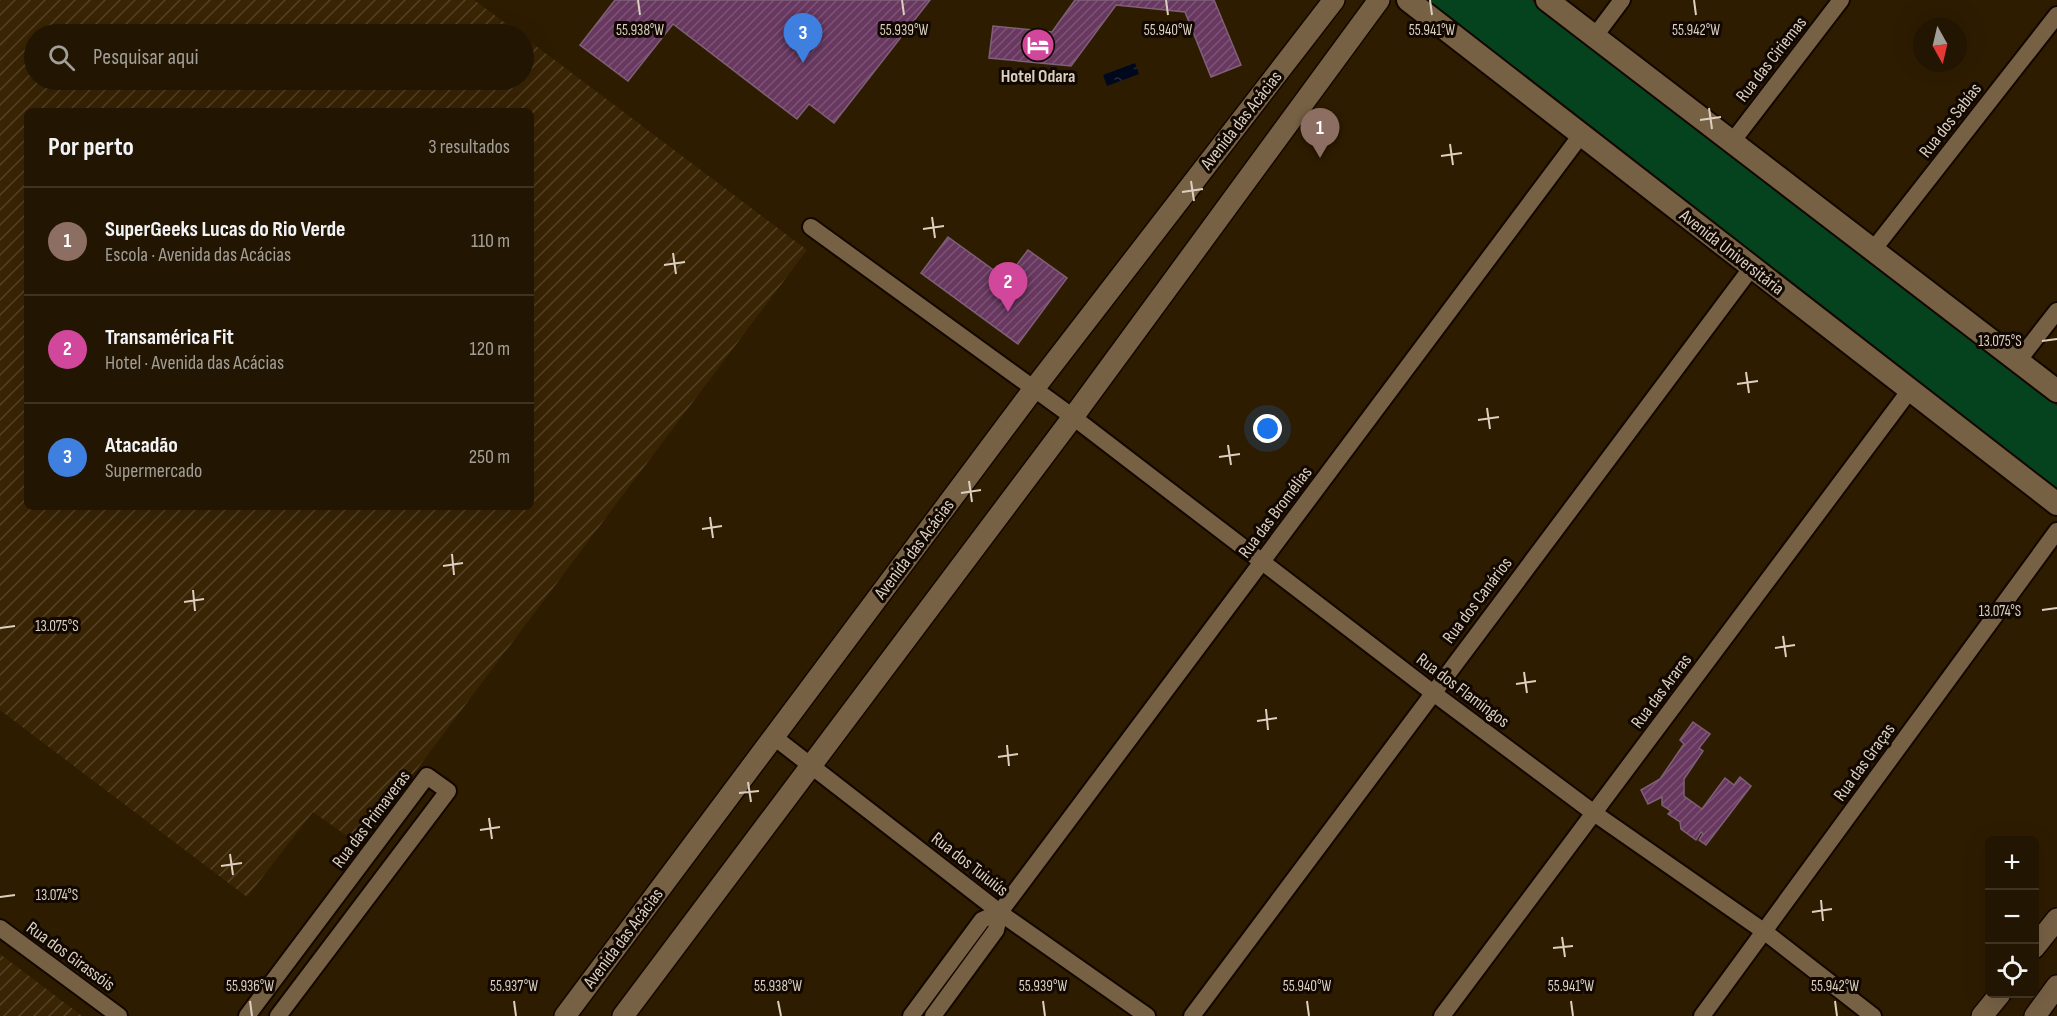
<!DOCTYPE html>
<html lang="pt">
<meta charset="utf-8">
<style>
:root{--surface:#221501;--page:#2a1e0b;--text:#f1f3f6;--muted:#a29f99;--line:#3f3423;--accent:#7cd155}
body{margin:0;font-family:"Sofia Sans Condensed",sans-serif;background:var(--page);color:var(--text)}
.controls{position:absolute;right:18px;bottom:18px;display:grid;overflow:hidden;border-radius:9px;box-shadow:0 6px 24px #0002}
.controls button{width:54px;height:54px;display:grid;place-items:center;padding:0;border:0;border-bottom:2px solid var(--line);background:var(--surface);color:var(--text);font:30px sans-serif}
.compass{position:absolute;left:1913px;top:18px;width:54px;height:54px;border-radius:50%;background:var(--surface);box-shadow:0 6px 24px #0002;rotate:172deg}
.you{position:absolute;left:1268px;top:429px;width:21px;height:21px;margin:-15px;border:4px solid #fff;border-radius:50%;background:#1a73e8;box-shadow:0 0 0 9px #1a73e833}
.badge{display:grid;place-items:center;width:39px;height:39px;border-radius:50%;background:var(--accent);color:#fff;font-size:20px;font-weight:700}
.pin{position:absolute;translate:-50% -50px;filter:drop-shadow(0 2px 3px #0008)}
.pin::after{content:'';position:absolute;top:32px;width:21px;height:18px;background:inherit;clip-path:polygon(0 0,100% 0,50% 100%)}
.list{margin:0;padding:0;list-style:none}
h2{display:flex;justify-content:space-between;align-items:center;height:78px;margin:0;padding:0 24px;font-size:26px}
h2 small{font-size:20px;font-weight:400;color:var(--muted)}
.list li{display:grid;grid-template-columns:39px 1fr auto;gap:18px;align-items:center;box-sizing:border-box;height:108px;padding:0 24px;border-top:2px solid var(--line)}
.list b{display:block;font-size:22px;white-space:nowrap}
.list p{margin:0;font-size:20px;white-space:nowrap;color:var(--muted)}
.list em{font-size:20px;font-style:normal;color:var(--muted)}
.icon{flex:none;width:33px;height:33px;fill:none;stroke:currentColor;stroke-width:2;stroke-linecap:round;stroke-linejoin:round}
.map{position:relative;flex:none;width:2057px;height:1016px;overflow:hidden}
.search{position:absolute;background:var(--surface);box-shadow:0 6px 24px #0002;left:24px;top:24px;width:510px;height:66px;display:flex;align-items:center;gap:15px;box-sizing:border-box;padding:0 21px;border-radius:33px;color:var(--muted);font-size:22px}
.panel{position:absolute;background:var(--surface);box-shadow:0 6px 24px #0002;left:24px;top:108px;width:510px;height:402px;border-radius:9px}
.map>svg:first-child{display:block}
</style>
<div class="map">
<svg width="2057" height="1016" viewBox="0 0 2057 1016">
<defs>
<pattern id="industrial-furrows" width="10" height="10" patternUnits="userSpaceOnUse" patternTransform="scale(1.5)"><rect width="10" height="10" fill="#392404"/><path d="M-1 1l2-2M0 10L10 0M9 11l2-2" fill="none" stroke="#554327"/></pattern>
<pattern id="water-ripples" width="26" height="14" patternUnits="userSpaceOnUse" patternTransform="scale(1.5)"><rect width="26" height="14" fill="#00081e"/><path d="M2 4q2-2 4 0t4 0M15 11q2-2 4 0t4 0" fill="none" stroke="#252b3d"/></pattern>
<pattern id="building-hatch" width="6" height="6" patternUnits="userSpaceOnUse" patternTransform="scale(1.5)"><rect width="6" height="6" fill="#683861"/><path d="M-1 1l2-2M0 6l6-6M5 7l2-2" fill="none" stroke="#7d5476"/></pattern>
</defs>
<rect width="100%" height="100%" fill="#2e1c01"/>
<g fill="url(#industrial-furrows)" fill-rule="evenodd">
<path d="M 0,0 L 474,0 L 520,34 L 34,34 L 34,80 L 524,80 L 524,37 L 807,250 L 360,845 L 313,812 L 247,897 L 0,710 ZM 27,111 L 531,111 L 531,507 L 27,507 Z"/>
<path d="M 0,954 L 82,1016 L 0,1016 Z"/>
</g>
<path fill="#05431e" d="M 1421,0 L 1531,0 L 2057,406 L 2057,488 Z"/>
<path fill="url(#water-ripples)" d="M 1135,63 L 1139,74 L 1107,86 L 1103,75 Z"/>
<g fill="url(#building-hatch)" stroke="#7e6178" stroke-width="1.5">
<path d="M 615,0 L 930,0 L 834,123 L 809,104 L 797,119 L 673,24 L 628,81 L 580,45 Z"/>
<path d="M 1075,0 L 1214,0 L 1241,65 L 1211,77 L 1185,12 L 1116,5 L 1071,66 L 989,58 L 993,26 L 1052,32 Z"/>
<path d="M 948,237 L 1006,279 L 1028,250 L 1067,278 L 1018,344 L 921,273 Z"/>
<path d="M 1693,722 L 1710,734 L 1699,748 L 1703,751 L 1684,779 L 1684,796 L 1702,809 L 1725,778 L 1734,785 L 1740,777 L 1751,786 L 1706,845 L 1699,840 L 1703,834 L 1701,832 L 1696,840 L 1681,829 L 1680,822 L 1668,814 L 1671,811 L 1662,805 L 1662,797 L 1648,804 L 1641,790 L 1660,779 L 1684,744 L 1680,740 Z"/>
</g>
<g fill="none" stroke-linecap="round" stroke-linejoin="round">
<g stroke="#130700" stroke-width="20">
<g id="minor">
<path d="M 1595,36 L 1622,0"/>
<path d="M 1732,142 L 1841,0"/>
<path d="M 811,227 L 1073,417 L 1432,692 L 1594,813 L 1765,932 L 1873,1016"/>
<path d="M 1873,250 L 2057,15"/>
<path d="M 2018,361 L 2057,311"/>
<path d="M 774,737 L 1006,917 L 1147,1016"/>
<path d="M 0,928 L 119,1016"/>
<path d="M 247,1016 L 427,776 L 448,791 L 278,1016"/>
<path d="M 911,1016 L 982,920 L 1000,912"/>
<path d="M 933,1016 L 996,930 L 1000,912 L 1581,135"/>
<path d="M 1192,1016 L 1752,267"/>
<path d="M 1442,1016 L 1910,390"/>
<path d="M 1702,1016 L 2057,531"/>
</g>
</g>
<g stroke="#130700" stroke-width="24">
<g id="tertiary">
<path d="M 2034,948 L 2057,919"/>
<path d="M 565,1016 L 1033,390 L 1334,0"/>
<path d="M 623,1016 L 1073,417 L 1379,0"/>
<path d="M 1982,1016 L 2000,994"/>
<path d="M 2035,1016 L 2057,986"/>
</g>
</g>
<g stroke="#130700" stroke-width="26">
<g id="secondary">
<path d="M 1408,0 L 2057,504"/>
<path d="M 1547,0 L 2057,391"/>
</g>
</g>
<use href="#minor" stroke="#776145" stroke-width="16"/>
<use href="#tertiary" stroke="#776145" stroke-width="21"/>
<use href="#secondary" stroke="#776145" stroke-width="22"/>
</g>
<path fill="none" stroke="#dccfc0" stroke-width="2" d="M 638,0 L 640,15M 902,0 L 904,15M 1166,0 L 1168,15M 1430,0 L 1432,15M 1694,0 L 1696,15M 1709,108 L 1712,129M 1700,120 L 1721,117M 1450,144 L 1453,165M 1441,156 L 1462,153M 1191,181 L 1194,201M 1182,192 L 1203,189M 932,217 L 935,238M 923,229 L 944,226M 673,253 L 676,274M 664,265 L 685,262M 2042,341 L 2057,339M 1746,372 L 1749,393M 1737,384 L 1758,381M 1487,408 L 1490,429M 1478,420 L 1499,417M 1228,445 L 1231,465M 1219,457 L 1240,454M 969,481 L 972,502M 961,493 L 981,490M 710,517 L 713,538M 702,529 L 722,526M 452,554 L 454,575M 443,566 L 463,563M 193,590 L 195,611M 184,602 L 204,599M 2042,610 L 2057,608M 0,628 L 15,626M 1783,636 L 1786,657M 1775,648 L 1795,645M 1524,672 L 1527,693M 1516,684 L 1536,681M 1266,709 L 1268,730M 1257,721 L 1277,718M 1007,745 L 1009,766M 998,757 L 1018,754M 748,782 L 751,802M 739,793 L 759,791M 489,818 L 492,839M 480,830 L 500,827M 230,854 L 233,875M 221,866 L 242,863M 0,897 L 15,895M 1821,900 L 1823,921M 1812,912 L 1832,909M 1562,937 L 1565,957M 1553,948 L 1573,946M 250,1001 L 252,1016M 514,1001 L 516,1016M 778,1001 L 781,1016M 1043,1001 L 1045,1016M 1307,1001 L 1309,1016M 1571,1001 L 1573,1016M 1835,1001 L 1837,1016"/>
<defs>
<g id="hotel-disc" transform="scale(1.725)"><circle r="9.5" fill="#d1479c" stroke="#100801"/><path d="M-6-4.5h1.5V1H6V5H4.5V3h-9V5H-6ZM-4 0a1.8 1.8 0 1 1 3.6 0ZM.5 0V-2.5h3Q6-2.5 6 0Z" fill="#fff"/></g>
</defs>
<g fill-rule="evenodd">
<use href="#hotel-disc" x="1038" y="45"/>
</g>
<g text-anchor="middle" stroke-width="6" stroke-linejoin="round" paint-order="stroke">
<g font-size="18" fill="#dccfc0" stroke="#100801">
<text transform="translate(1771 59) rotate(-52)" y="6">Rua das Ciriemas</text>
<text transform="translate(1241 120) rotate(-52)" y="6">Avenida das Acácias</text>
<text transform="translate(1950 120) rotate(-52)" y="6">Rua dos Sabías</text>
<text transform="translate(1732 252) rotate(38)" y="6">Avenida Universitária</text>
<text transform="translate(1275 512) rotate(-53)" y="6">Rua das Bromélias</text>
<text transform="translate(914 549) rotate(-53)" y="6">Avenida das Acácias</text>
<text transform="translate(1477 600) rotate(-53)" y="6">Rua dos Canários</text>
<text transform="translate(1463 690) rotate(37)" y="6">Rua dos Flamingos</text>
<text transform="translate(1661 691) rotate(-53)" y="6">Rua das Araras</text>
<text transform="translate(1864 762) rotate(-54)" y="6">Rua das Graças</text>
<text transform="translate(371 819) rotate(-53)" y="6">Rua das Primaveras</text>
<text transform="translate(970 864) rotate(38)" y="6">Rua dos Tuiuiús</text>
<text transform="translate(623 938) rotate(-53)" y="6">Avenida das Acácias</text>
<text transform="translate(71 956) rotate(36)" y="6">Rua dos Girassóis</text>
</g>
<g font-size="18" font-weight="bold" fill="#dccfc0" stroke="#100801">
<text x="1038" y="82">Hotel Odara</text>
</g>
</g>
<g font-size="15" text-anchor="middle" fill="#dccfc0" stroke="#100801" stroke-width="6" stroke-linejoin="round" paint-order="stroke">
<text x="640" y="35">55.938°W</text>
<text x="904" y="35">55.939°W</text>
<text x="1168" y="35">55.940°W</text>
<text x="1432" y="35">55.941°W</text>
<text x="1696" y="35">55.942°W</text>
<text x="2000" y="346">13.075°S</text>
<text x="2000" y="616">13.074°S</text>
<text x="57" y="631">13.075°S</text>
<text x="57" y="900">13.074°S</text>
<text x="250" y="991">55.936°W</text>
<text x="514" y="991">55.937°W</text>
<text x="778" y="991">55.938°W</text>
<text x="1043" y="991">55.939°W</text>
<text x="1307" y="991">55.940°W</text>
<text x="1571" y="991">55.941°W</text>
<text x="1835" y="991">55.942°W</text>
</g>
</svg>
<div class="controls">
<button>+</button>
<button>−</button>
<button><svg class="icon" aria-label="locate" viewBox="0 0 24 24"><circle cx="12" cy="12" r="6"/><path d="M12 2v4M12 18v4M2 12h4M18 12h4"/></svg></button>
</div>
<svg class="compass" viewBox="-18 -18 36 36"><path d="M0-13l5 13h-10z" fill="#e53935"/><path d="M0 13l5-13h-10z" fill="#a29f99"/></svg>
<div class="you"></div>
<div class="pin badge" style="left:1320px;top:158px;background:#8d6e63">1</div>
<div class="pin badge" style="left:1008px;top:312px;background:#d1479c">2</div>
<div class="pin badge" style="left:803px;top:63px;background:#3f7fe0">3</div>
<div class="search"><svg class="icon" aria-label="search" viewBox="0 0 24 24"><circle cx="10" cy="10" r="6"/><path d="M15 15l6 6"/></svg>Pesquisar aqui</div>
<section class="panel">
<h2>Por perto<small>3 resultados</small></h2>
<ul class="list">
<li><span class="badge" style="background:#8d6e63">1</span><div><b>SuperGeeks Lucas do Rio Verde</b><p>Escola · Avenida das Acácias</p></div><em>110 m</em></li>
<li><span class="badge" style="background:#d1479c">2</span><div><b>Transamérica Fit</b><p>Hotel · Avenida das Acácias</p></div><em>120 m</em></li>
<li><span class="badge" style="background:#3f7fe0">3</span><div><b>Atacadão</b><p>Supermercado</p></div><em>250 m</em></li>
</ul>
</section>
</div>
